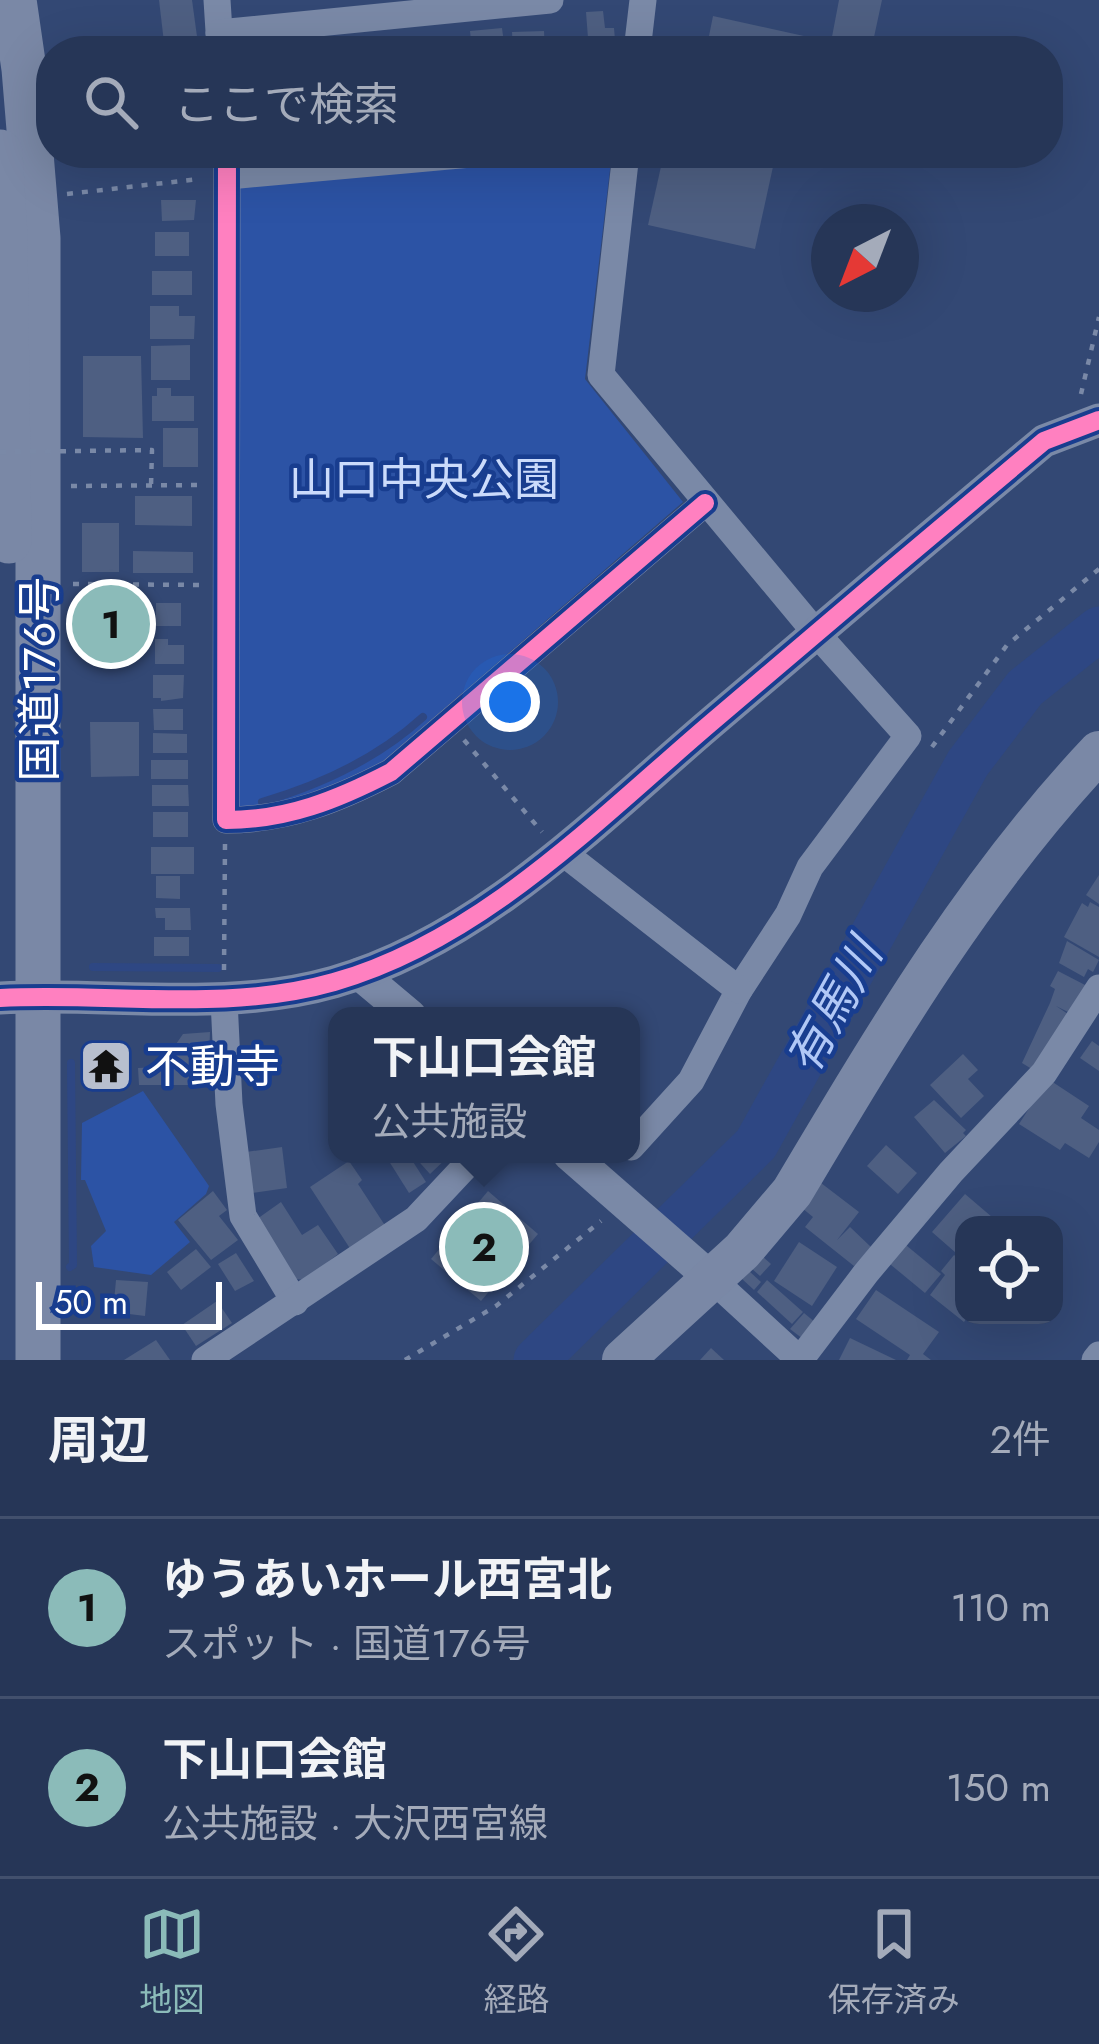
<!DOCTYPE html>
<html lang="ja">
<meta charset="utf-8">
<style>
:root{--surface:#263657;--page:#324161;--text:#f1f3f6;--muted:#a4abba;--line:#42506d;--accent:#8bbbb9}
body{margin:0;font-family:Jost,"Noto Sans JP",sans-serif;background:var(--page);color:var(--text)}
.controls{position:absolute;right:36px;bottom:36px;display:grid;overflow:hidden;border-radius:24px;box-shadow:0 12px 48px #0002}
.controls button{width:108px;height:108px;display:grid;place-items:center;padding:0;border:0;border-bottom:3px solid var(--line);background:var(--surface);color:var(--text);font:60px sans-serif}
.compass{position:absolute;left:811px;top:204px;width:108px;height:108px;border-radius:50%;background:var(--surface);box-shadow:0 12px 48px #0002;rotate:222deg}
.scale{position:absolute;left:36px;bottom:30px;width:186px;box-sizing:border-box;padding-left:12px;border:6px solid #fff;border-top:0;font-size:33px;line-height:42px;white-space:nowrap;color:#fff;-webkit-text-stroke:9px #183d8f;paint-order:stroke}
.you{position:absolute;left:510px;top:702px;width:42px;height:42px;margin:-30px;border:9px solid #fff;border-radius:50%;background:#1a73e8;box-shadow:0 0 0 18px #1a73e833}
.badge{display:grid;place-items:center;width:78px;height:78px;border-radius:50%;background:var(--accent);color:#111;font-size:39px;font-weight:700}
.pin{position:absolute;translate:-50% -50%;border:6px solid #fff;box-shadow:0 3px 12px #0006}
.popup{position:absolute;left:328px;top:1007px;width:312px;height:156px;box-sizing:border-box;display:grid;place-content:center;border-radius:24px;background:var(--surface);filter:drop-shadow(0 3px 9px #0005);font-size:39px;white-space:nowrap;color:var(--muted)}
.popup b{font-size:45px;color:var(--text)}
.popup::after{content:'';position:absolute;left:50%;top:100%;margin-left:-24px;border:24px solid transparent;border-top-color:var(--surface)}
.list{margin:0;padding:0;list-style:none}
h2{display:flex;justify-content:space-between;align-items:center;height:156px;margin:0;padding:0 48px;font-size:51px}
h2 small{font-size:39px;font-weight:400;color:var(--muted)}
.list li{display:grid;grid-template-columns:78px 1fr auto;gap:36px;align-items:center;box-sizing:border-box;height:180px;padding:0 48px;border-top:3px solid var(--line)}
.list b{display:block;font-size:45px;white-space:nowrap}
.list p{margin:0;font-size:39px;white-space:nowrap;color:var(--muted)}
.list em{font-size:39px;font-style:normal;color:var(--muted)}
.icon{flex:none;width:66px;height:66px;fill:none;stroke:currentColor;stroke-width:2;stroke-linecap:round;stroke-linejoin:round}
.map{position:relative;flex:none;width:1099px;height:1360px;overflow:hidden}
.search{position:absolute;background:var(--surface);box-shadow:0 12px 48px #0002;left:36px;right:36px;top:36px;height:132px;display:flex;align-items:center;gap:30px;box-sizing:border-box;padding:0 42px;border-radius:48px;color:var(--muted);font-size:45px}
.sheet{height:516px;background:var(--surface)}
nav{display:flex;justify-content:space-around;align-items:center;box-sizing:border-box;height:168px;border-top:3px solid var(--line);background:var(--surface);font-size:33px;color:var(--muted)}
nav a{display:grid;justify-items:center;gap:6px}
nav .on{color:var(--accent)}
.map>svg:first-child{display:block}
</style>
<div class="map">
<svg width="1099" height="1360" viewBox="0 0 1099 1360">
<rect width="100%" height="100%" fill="#334874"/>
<g fill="#2c53a5">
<path d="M 612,153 L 585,379 L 683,502 L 379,765 L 315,796 L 232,811 C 232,602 243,394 238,185 Z"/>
<path d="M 143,1091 L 209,1186 L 206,1194 L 174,1222 L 190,1242 L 151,1275 L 94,1267 L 91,1246 L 106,1231 L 85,1180 L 81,1180 L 82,1123 Z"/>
</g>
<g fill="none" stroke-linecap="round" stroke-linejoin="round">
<g stroke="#2e4783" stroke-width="8">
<path d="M 262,802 C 320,785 378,758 423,717"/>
<path d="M 93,967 L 218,968"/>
<path d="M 70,1267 L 73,1265 L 71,1063"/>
</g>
<path stroke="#2e4783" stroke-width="45" d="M 536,1360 L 756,1144 L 968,763 L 1025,688 L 1099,629"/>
</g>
<g fill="#4e5f82">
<path d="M 159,0 L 192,0 L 199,51 L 165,51 Z"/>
<path d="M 839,0 L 882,0 L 871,51 L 706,51 L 713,16 L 831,42 Z"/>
<path d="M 603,11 L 605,28 L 614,28 L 616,51 L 589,51 L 586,12 Z"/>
<path d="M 502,28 L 505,51 L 472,51 L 470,31 Z"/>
<path d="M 544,31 L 545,51 L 513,51 L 512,32 Z"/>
<path d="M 583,36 L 583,51 L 554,51 L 553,38 Z"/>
<path d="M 467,39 L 469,51 L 451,51 L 450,41 Z"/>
<path d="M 426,42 L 427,51 L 397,51 L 396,45 Z"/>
<path d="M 391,43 L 391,51 L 359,51 L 358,46 Z"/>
<path d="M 664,153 L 776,153 L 755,249 L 648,225 Z"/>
<path d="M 161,200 L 196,200 L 194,220 L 162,221 Z"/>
<rect x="155" y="232" width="34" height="24"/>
<rect x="152" y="271" width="40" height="24"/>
<path d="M 150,306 L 179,306 L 179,316 L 195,316 L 194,339 L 150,339 Z"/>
<path d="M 190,345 L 190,380 L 151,380 L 151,346 Z"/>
<path d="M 83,356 L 141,356 L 143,438 L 83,437 Z"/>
<path d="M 157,388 L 171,388 L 171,396 L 194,396 L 194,421 L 152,421 L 152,396 L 157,396 Z"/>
<rect x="163" y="428" width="35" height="39"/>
<path d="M 135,496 L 192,496 L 192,526 L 135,525 Z"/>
<rect x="82" y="523" width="37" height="49"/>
<path d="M 133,551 L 193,552 L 193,573 L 133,573 Z"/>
<path d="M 81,594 L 140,594 L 142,653 L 81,653 Z"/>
<rect x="156" y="603" width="25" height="23"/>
<path d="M 155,639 L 168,639 L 168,645 L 184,645 L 184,664 L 155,664 Z"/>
<path d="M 153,675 L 184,675 L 183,698 L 161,701 L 161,698 L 153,698 Z"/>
<path d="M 153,709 L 183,709 L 183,730 L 154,730 Z"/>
<path d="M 90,722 L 139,722 L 139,776 L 91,777 Z"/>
<path d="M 153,733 L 187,734 L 187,753 L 153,753 Z"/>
<rect x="151" y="760" width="37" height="19"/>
<path d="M 152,785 L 188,785 L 189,806 L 152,806 Z"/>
<rect x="153" y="812" width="35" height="25"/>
<rect x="151" y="847" width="43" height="27"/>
<path d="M 1099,875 L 1099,904 L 1086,895 Z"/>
<path d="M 156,876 L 180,876 L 180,899 L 156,898 Z"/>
<path d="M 1090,902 L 1099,907 L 1099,957 L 1064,937 L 1082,903 L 1088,907 Z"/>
<path d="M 155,908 L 190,908 L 191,930 L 165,930 L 165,918 L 156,918 Z"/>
<rect x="154" y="937" width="35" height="19"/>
<path d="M 1067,941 L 1099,960 L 1093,972 L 1088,969 L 1084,977 L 1059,963 Z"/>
<path d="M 1058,971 L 1087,986 L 1072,1014 L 1056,1006 L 1071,1016 L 1035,1071 L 1022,1063 L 1050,1003 L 1055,989 L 1050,986 Z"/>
<path d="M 210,1032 L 208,1085 L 139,1085 L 138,1068 L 160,1067 L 160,1071 L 173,1071 L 174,1047 L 183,1034 Z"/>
<path d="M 1092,1041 L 1099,1046 L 1099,1071 L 1080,1058 Z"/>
<path d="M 125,1046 L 127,1086 L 86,1085 L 85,1047 Z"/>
<path d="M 963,1054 L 978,1070 L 968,1079 L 984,1096 L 961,1118 L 930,1085 Z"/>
<path d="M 1048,1079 L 1089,1106 L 1081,1118 L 1099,1130 L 1099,1142 L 1089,1158 L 1065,1143 L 1060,1150 L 1019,1124 Z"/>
<path d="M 934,1100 L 966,1130 L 963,1133 L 966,1136 L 945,1153 L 914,1117 Z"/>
<path d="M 886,1145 L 917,1173 L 898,1194 L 867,1166 Z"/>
<path d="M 282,1147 L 287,1188 L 252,1193 L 246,1152 Z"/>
<path d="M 393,1154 L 408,1154 L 426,1182 L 409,1193 L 387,1158 Z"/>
<path d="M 412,1154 L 451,1154 L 430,1174 Z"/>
<path d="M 349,1161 L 362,1180 L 358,1184 L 386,1227 L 351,1250 L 310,1187 Z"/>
<path d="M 821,1183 L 859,1212 L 837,1240 L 850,1227 L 871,1247 L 854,1266 L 805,1227 L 813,1217 L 802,1208 Z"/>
<path d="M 213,1191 L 227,1210 L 219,1216 L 238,1240 L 211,1260 L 178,1220 Z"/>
<path d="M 488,1191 L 538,1234 L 481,1301 L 431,1259 Z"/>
<path d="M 965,1194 L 999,1223 L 964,1225 L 964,1260 L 932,1232 Z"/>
<path d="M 281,1202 L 302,1235 L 318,1225 L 338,1254 L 305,1280 L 295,1279 L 257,1219 Z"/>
<path d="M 901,1241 L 941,1274 L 925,1293 L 885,1260 Z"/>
<path d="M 799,1242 L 837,1267 L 812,1306 L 774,1281 Z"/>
<path d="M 196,1249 L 211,1267 L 181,1290 L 167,1272 Z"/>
<path d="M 236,1253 L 254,1281 L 235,1291 L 218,1264 Z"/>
<path d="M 954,1255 L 964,1263 L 964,1274 L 955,1284 L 958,1287 L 964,1277 L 964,1315 L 969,1315 L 964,1322 L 930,1295 L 945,1275 L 941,1271 Z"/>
<path d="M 762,1256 L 771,1264 L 760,1276 L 751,1268 Z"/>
<path d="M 748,1270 L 761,1282 L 754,1290 L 741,1278 Z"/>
<path d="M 116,1280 L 148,1282 L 145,1316 L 113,1312 Z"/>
<path d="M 767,1280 L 803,1312 L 792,1324 L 757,1292 Z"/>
<path d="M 876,1290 L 939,1332 L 923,1354 L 931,1360 L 907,1360 L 910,1355 L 856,1319 Z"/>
<path d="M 217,1301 L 232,1323 L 196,1346 L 182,1325 Z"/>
<path d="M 804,1313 L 816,1323 L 803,1339 L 790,1329 Z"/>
<path d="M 850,1338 L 896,1360 L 839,1360 Z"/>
<path d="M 156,1340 L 170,1360 L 124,1360 Z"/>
<path d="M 711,1348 L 724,1360 L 700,1360 Z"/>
</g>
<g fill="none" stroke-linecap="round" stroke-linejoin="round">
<g stroke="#7a89a7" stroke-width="4.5" stroke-dasharray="6 9" stroke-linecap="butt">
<path d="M 67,194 L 199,179"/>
<path d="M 1081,394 L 1099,317"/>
<path d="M 71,486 L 204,485"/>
<path d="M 73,584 L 200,585"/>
<path d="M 464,740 L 542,832"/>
<path d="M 932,747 L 1007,645 L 1099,569"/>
<path d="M 224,970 L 225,843"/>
<path d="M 405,1360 L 496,1306 L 601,1221"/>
</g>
<g stroke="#7a89a7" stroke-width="27">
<path d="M 217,0 L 220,47"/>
<path d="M 219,33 L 550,0"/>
<path d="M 637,51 L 643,0"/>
<path d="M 227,153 L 226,820 C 287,820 337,800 391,772 L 705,503"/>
<path d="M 626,153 L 601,375 L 816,633 L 908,736 L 810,867 L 788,915 L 739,990 L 691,1081 L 631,1147"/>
<path d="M 229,176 L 482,153"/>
<path d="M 561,851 L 739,990"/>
<path d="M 224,1000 L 229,1104 L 243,1216 L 295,1302"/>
<path d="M 713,1280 L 800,1360 L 866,1273 L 951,1172 L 1044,1073 L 1099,988"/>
<path d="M 205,1360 L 416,1219 L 477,1154"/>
<path d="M 1095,1360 L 1099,1355"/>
</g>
<g stroke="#7a89a7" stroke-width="33">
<path d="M 360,974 L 410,1016"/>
<path d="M 0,998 C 111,992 225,1013 334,982 C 482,940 598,819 712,722 C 822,628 933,534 1044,441 L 1099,420"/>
<path d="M 569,1154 L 713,1280"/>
</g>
<path stroke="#7a88a6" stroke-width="42" d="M 623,1360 L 742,1251 L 792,1192 C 884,1038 975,883 1099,752"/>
<g stroke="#7a88a6" stroke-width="45">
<path d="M 14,0 L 24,69 L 38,238 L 38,1360"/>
<path d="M 0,152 L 5,235 L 9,541"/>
</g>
<path stroke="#7a89a7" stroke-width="4.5" stroke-dasharray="6 9" stroke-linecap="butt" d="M 0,452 L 152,450 L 151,486"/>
<g stroke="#183d8f" stroke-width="26">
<g id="cycleway">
<path d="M 227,153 L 226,820 C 287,820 337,800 391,772 L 705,503"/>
<path d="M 0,998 C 111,992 225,1013 334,982 C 482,940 598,819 712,722 C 822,628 933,534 1044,441 L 1099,420"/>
</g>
</g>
<use href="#cycleway" stroke="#ff80c0" stroke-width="18"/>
</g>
<defs>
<g id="temple-square" transform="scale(2.7)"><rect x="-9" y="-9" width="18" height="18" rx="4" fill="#b8bfce" stroke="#183d8f"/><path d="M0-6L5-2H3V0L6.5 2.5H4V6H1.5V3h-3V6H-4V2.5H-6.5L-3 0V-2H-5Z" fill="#111"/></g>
</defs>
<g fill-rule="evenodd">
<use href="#temple-square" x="106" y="1066"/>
</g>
<g text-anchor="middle" stroke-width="9" stroke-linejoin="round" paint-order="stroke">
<g font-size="45" fill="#cbdbfb" stroke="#183d8f">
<text x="424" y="495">山口中央公園</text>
</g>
<g font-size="45" fill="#fff" stroke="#183d8f">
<text transform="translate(39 679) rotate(-90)" y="16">国道176号</text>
</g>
<g font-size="45" fill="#fff" stroke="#183d8f" text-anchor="start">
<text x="145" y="1082">不動寺</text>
</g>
<g font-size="48" font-style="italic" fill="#b1c8f6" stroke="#183d8f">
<text transform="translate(833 1006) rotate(-61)" y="17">有馬川</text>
</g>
</g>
</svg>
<div class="controls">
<button><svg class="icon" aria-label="locate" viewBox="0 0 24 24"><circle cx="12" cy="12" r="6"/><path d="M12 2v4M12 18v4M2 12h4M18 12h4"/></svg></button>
</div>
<svg class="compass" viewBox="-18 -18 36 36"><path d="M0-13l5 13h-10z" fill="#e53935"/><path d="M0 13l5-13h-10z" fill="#a4abba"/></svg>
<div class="scale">50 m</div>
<div class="you"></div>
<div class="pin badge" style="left:111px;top:624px">1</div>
<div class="pin badge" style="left:484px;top:1247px">2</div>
<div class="popup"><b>下山口会館</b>公共施設</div>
<div class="search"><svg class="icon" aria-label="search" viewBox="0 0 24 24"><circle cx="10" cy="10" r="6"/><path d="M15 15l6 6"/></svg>ここで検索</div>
</div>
<section class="sheet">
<h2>周辺<small>2件</small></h2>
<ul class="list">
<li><span class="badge">1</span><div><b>ゆうあいホール西宮北</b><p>スポット · 国道176号</p></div><em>110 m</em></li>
<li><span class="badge">2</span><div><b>下山口会館</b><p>公共施設 · 大沢西宮線</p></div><em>150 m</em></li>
</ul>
</section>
<nav>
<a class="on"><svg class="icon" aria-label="map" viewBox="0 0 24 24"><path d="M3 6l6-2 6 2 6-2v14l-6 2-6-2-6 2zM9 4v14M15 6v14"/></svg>地図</a>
<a><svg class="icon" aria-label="directions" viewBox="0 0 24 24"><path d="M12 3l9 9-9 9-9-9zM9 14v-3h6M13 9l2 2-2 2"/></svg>経路</a>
<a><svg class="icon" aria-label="saved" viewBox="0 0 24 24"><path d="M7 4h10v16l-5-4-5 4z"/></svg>保存済み</a>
</nav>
